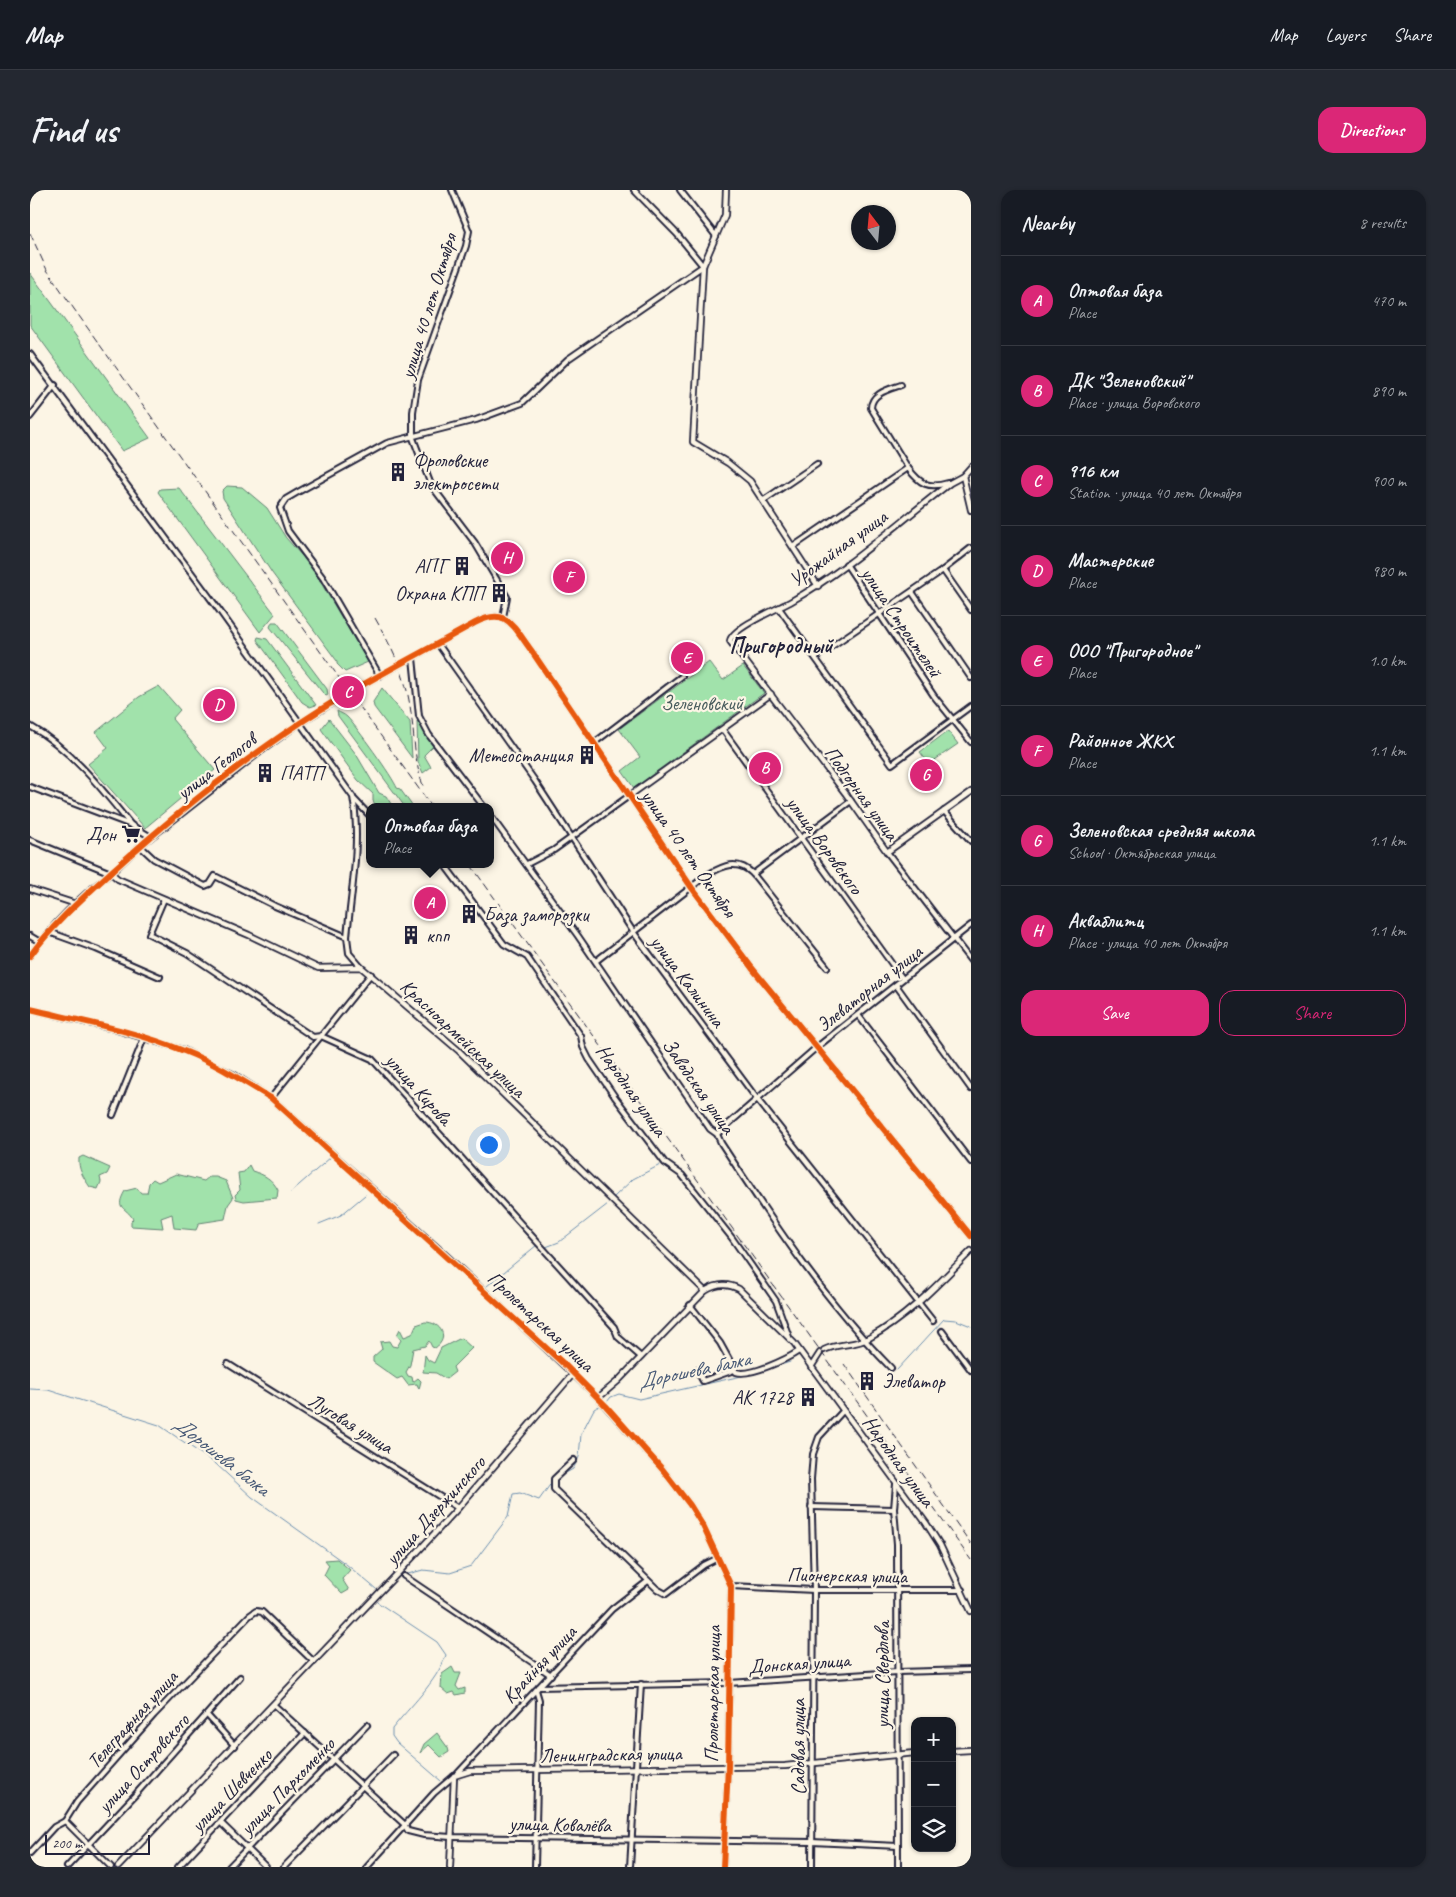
<!DOCTYPE html>
<meta charset="utf-8">
<style>
:root{--surface:#171b24;--page:#242831;--text:#f1f3f6;--muted:#9ea1a6;--line:#363941;--accent:#db2777}
body{margin:0;font-family:Caveat,sans-serif;background:var(--page);color:var(--text)}
.controls{position:absolute;right:15px;bottom:15px;display:grid;overflow:hidden;border-radius:10px;box-shadow:0 1px 4px #0004}
.controls button{width:45px;height:45px;display:grid;place-items:center;padding:0;border:0;border-bottom:1px solid var(--line);background:var(--surface);color:var(--text);font:25px sans-serif}
.compass{position:absolute;left:821px;top:15px;width:45px;height:45px;border-radius:50%;background:var(--surface);box-shadow:0 1px 4px #0004;rotate:344deg}
.scale{position:absolute;left:15px;bottom:12px;width:105px;box-sizing:border-box;padding-left:5px;border:2px solid #22223b;border-top:0;font-size:14px;line-height:18px;white-space:nowrap;color:#22223b;-webkit-text-stroke:4px #fcf5e5;paint-order:stroke}
.you{position:absolute;left:458px;top:954px;width:18px;height:18px;margin:-12px;border:4px solid #fff;border-radius:50%;background:#1a73e8;box-shadow:0 0 0 8px #1a73e833}
.badge{display:grid;place-items:center;width:32px;height:32px;border-radius:50%;background:var(--accent);color:#fff;font-size:16px;font-weight:700}
.pin{position:absolute;translate:-50% -50%;border:2px solid #fff;box-shadow:0 1px 5px #0006}
.popup{position:absolute;left:336px;top:613px;width:128px;height:65px;box-sizing:border-box;display:grid;place-content:center;border-radius:10px;background:var(--surface);filter:drop-shadow(0 1px 4px #0005);font-size:16px;white-space:nowrap;color:var(--muted)}
.popup b{font-size:19px;color:var(--text)}
.popup::after{content:'';position:absolute;left:50%;top:100%;margin-left:-10px;border:10px solid transparent;border-top-color:var(--surface)}
.list{margin:0;padding:0;list-style:none}
h2{display:flex;justify-content:space-between;align-items:center;height:65px;margin:0;padding:0 20px;font-size:21px}
h2 small{font-size:16px;font-weight:400;color:var(--muted)}
.list li{display:grid;grid-template-columns:32px 1fr auto;gap:15px;align-items:center;box-sizing:border-box;height:90px;padding:0 20px;border-top:1px solid var(--line)}
.list b{display:block;font-size:19px;white-space:nowrap}
.list p{margin:0;font-size:16px;white-space:nowrap;color:var(--muted)}
.list em{font-size:16px;font-style:normal;color:var(--muted)}
.actions{display:flex;gap:10px;padding:15px 20px}
.actions a{flex:1;padding:11px 0;border:1px solid var(--accent);border-radius:15px;text-align:center;font-size:18px;color:var(--accent)}
.actions .main{background:var(--accent);color:#fff}
.icon{flex:none;width:28px;height:28px;fill:none;stroke:currentColor;stroke-width:2;stroke-linecap:round;stroke-linejoin:round}
.map{position:relative;flex:none;width:941px;height:1677px;overflow:hidden;border-radius:15px}
header{display:flex;align-items:center;gap:30px;box-sizing:border-box;height:70px;padding:0 25px;background:var(--surface);border-bottom:1px solid var(--line)}
header strong{font-size:24px}
nav{display:flex;gap:28px;margin-inline-start:auto;font-size:18px}
.intro{display:flex;align-items:center;justify-content:space-between;box-sizing:border-box;height:120px;padding:0 30px}
h1{margin:0;font-size:35px}
.button{padding:12px 22px;border-radius:15px;background:var(--accent);color:#fff;font-size:18px;font-weight:700}
main{display:flex;gap:30px;padding:0 30px}
aside{flex:1;background:var(--surface);border-radius:15px;box-shadow:0 1px 4px #0004}
.map>svg:first-child{display:block}
</style>
<header>
<strong>Map</strong>
<nav><a>Map</a><a>Layers</a><a>Share</a></nav>
</header>
<div class="intro"><h1>Find us</h1><a class="button">Directions</a></div>
<main>
<div class="map">
<svg width="941" height="1677" viewBox="0 0 941 1677">
<rect width="100%" height="100%" fill="#fcf5e5"/>
<filter id="ink" filterUnits="userSpaceOnUse"><feTurbulence type="fractalNoise" baseFrequency=".02" numOctaves="2"/><feDisplacementMap in="SourceGraphic" scale="10" xChannelSelector="R" yChannelSelector="G"/><feConvolveMatrix kernelMatrix="1 2 1 2 8 2 1 2 1" color-interpolation-filters="sRGB"/></filter>
<g filter="url(#ink)">
<g fill="#a1e2ab" stroke="#628273">
<path d="M 0,83 L 120,248 L 92,261 L 0,135 Z"/>
<path d="M 197,296 L 212,297 L 237,318 L 256,348 L 281,376 L 338,472 L 315,482 L 307,474 L 307,471 L 242,383 L 193,308 L 192,301 Z"/>
<path d="M 149,298 L 245,424 L 230,442 L 128,302 L 130,299 Z"/>
<path d="M 242,432 L 247,432 L 297,499 L 298,505 L 296,506 L 293,503 L 240,437 Z"/>
<path d="M 228,447 L 237,449 L 286,515 L 280,517 L 272,512 L 227,450 Z"/>
<path d="M 679,472 L 693,490 L 713,476 L 734,503 L 604,598 L 592,581 L 610,567 L 589,539 Z"/>
<path d="M 129,496 L 150,520 L 142,529 L 185,580 L 115,638 L 58,574 L 78,558 L 66,542 L 109,507 Z"/>
<path d="M 352,498 L 380,532 L 382,568 L 344,517 L 343,512 Z"/>
<path d="M 307,521 C 310,523 314,524 317,527 C 326,536 363,587 367,598 L 370,599 L 383,617 L 375,617 L 308,526 Z"/>
<path d="M 299,529 L 326,564 L 349,603 L 356,606 L 363,617 L 347,617 L 343,611 L 343,604 L 328,590 L 291,539 Z"/>
<path d="M 387,531 L 396,541 L 403,556 L 394,565 L 401,577 L 393,583 L 388,572 Z"/>
<path d="M 918,541 L 928,554 L 899,574 L 890,562 Z"/>
<path d="M 53,966 L 80,978 L 77,984 L 70,987 L 71,992 L 68,999 L 60,997 C 53,987 48,979 49,968 Z"/>
<path d="M 219,975 L 222,981 C 235,985 242,989 248,1000 L 247,1008 L 214,1011 L 206,1009 L 205,1005 L 210,1000 L 208,983 L 214,982 Z"/>
<path d="M 146,984 L 174,991 L 179,987 L 186,987 L 196,991 L 203,1008 L 198,1015 L 195,1029 L 169,1033 L 166,1040 L 144,1038 L 142,1024 L 131,1028 L 133,1038 L 101,1036 L 101,1031 L 103,1029 C 96,1016 84,1020 95,1001 L 107,998 L 111,1003 L 117,1003 L 119,993 L 123,989 L 128,992 Z"/>
<path d="M 395,1132 C 411,1132 420,1148 405,1158 L 402,1157 L 399,1151 L 395,1156 L 383,1159 L 380,1175 L 376,1182 L 378,1186 L 382,1187 L 383,1192 L 388,1188 L 391,1191 L 389,1199 L 387,1194 L 378,1195 L 372,1187 L 367,1189 L 343,1172 L 343,1167 L 352,1159 L 350,1152 L 359,1151 L 362,1156 L 367,1157 L 371,1150 L 367,1145 L 370,1139 L 374,1147 L 382,1144 L 386,1135 Z"/>
<path d="M 431,1148 L 442,1158 L 423,1177 L 425,1182 L 416,1189 L 406,1183 L 393,1182 L 395,1165 L 398,1170 L 404,1173 L 411,1158 Z"/>
<path d="M 307,1369 L 320,1380 L 312,1389 L 319,1400 L 312,1404 L 294,1385 L 299,1375 L 295,1370 Z"/>
<path d="M 422,1477 L 425,1483 L 431,1483 L 426,1496 L 429,1500 L 435,1498 L 435,1503 L 426,1505 L 424,1502 L 418,1504 L 411,1498 L 412,1484 Z"/>
<path d="M 407,1543 L 418,1558 L 419,1562 L 411,1567 L 399,1555 L 390,1563 L 394,1554 Z"/>
</g>
<g fill="none" stroke-linecap="round" stroke-linejoin="round">
<g stroke="#6c8fb0" stroke-width="1">
<path d="M 261,1002 L 301,967"/>
<path d="M 584,1007 L 603,989 L 630,975"/>
<path d="M 289,1034 L 311,1025 L 335,1005"/>
<path d="M 516,1057 L 529,1052 L 578,1014"/>
<path d="M 457,1096 L 507,1055"/>
<path d="M 867,1180 L 914,1129 L 926,1130 L 941,1136"/>
<path d="M 732,1181 L 760,1172"/>
<path d="M 0,1199 L 18,1200 L 129,1235 L 186,1274 L 222,1307 L 316,1374 L 346,1399"/>
<path d="M 577,1212 L 581,1207 L 589,1204 L 609,1209 L 725,1183"/>
<path d="M 527,1288 L 543,1279 L 549,1267 L 551,1244 L 564,1219 L 571,1215"/>
<path d="M 378,1384 L 393,1380 L 420,1383 L 441,1376 L 478,1327 L 483,1304 L 490,1303 L 509,1310 L 522,1292"/>
<path d="M 347,1412 L 407,1452 L 416,1465 C 406,1493 380,1516 362,1539 L 362,1546 L 367,1553 L 411,1591"/>
</g>
<g stroke="#22223b" stroke-width="8">
<g id="minor">
<path d="M 422,0 L 439,41 L 436,56 L 388,190 L 383,222 L 383,248 L 401,295 L 445,353 L 477,407 L 473,427"/>
<path d="M 650,0 L 686,46"/>
<path d="M 0,164 L 189,420 L 323,607 C 331,652 321,702 317,747 L 319,763 L 331,777"/>
<path d="M 871,195 C 860,199 841,203 841,218 L 878,278"/>
<path d="M 0,227 L 25,195"/>
<path d="M 734,310 L 787,274"/>
<path d="M 764,356 L 878,278 C 890,294 898,299 918,293"/>
<path d="M 816,374 L 904,506 L 941,552"/>
<path d="M 913,380 L 941,420"/>
<path d="M 882,402 L 941,488"/>
<path d="M 749,418 L 862,574 L 941,516"/>
<path d="M 408,454 L 505,591 L 604,743 L 727,909 L 903,1131"/>
<path d="M 786,467 L 913,380 L 941,358"/>
<path d="M 383,468 L 389,526 L 399,545 L 454,617"/>
<path d="M 350,486 L 293,388 L 258,341 L 250,318 L 256,309 L 268,302 L 357,253 L 446,230 L 492,213 L 538,169 L 673,76 L 647,44 L 604,0"/>
<path d="M 0,536 C 41,559 72,599 101,635"/>
<path d="M 693,540 L 872,788"/>
<path d="M 564,553 L 652,486"/>
<path d="M 0,597 L 101,635 L 121,647"/>
<path d="M 324,609 L 340,626"/>
<path d="M 914,621 L 941,651"/>
<path d="M 460,625 L 548,746 L 680,939 L 687,944 L 691,953 C 742,1031 795,1111 861,1178"/>
<path d="M 0,650 L 81,683 C 51,706 22,735 0,766"/>
<path d="M 110,656 L 124,669 L 175,696 L 180,694 L 185,686 L 245,716 L 317,747"/>
<path d="M 857,662 L 941,771"/>
<path d="M 414,674 L 474,754 L 497,767 L 551,846 L 553,857 L 559,869 L 585,907 L 635,973 L 652,985 L 702,1048 L 746,1111 L 759,1147"/>
<path d="M 497,674 L 524,660 L 599,606"/>
<path d="M 723,684 L 821,611"/>
<path d="M 0,699 L 46,714"/>
<path d="M 134,709 L 119,744 L 157,763 L 283,847 L 291,846 L 342,869 L 584,1137 L 588,1147 L 611,1167"/>
<path d="M 19,742 L 66,759 L 130,787"/>
<path d="M 0,746 L 10,752"/>
<path d="M 566,771 L 677,685 C 694,675 708,669 723,684 L 797,777"/>
<path d="M 866,795 L 941,899"/>
<path d="M 0,819 L 80,838 L 154,860 L 205,885 L 241,908 L 420,1069 L 543,1184"/>
<path d="M 828,825 L 941,972"/>
<path d="M 241,908 L 341,784"/>
<path d="M 83,925 L 114,848"/>
<path d="M 687,944 L 787,857 L 941,735"/>
<path d="M 660,1115 L 690,1153 L 706,1182 C 720,1187 757,1169 769,1161"/>
<path d="M 912,1141 L 941,1180"/>
<path d="M 198,1174 L 428,1318"/>
<path d="M 667,1180 L 673,1191 L 704,1180"/>
<path d="M 568,1208 L 633,1280 L 660,1315 L 673,1336 L 701,1396 L 698,1577 L 693,1677"/>
<path d="M 544,1270 L 524,1289 L 524,1299 L 627,1399 L 636,1404 L 674,1375 L 688,1368"/>
<path d="M 866,1294 L 864,1319 L 867,1354 L 868,1677"/>
<path d="M 781,1317 L 864,1319"/>
<path d="M 374,1386 L 521,1485"/>
<path d="M 701,1396 L 784,1400 L 932,1400"/>
<path d="M 509,1497 L 699,1493 L 867,1482 L 941,1480"/>
<path d="M 244,1515 L 374,1634 L 378,1641 L 394,1645 L 421,1647 L 782,1652 L 868,1656"/>
<path d="M 177,1525 L 205,1556"/>
<path d="M 428,1583 L 582,1419 L 618,1391"/>
<path d="M 35,1631 L 81,1677"/>
<path d="M 191,1633 L 236,1677"/>
<path d="M 0,1663 L 24,1637 L 35,1631 L 47,1612 L 124,1525 L 219,1426 L 226,1421 L 232,1422 L 284,1472"/>
<path d="M 37,1677 L 105,1605 L 210,1487"/>
<path d="M 148,1677 L 275,1543"/>
<path d="M 199,1677 L 337,1535"/>
<path d="M 254,1677 L 363,1565"/>
<path d="M 337,1677 L 404,1603 L 424,1586"/>
<path d="M 505,1677 L 509,1510 L 506,1500"/>
<path d="M 600,1677 L 611,1494"/>
<path d="M 782,1677 L 784,1400 L 781,1289 L 783,1264 L 789,1247 L 813,1221"/>
</g>
</g>
<g stroke="#22223b" stroke-width="8">
<g id="tertiary">
<path d="M 696,0 L 695,25 L 673,76 L 663,252 L 698,273 L 720,291 L 788,396"/>
<path d="M 941,277 L 933,286 L 941,320"/>
<path d="M 933,286 L 920,293 C 868,333 817,380 760,412 C 747,419 702,438 700,451 L 816,604 L 857,662 L 941,602"/>
<path d="M 599,606 L 741,504"/>
<path d="M 675,1101 L 428,860 L 331,777 L 288,778 L 219,745 L 88,689 L 81,683 L 110,656 L 230,562 L 270,533 L 320,502 L 445,433 C 477,416 483,436 501,460 L 662,698 L 722,778 L 941,1046"/>
<path d="M 794,1160 C 808,1153 825,1156 839,1148 C 878,1127 910,1092 941,1061"/>
<path d="M 781,1177 L 790,1163"/>
<path d="M 922,1561 L 941,1560"/>
<path d="M 88,1677 L 369,1382 L 428,1318 L 543,1184 L 568,1208 L 588,1191 L 675,1101 C 686,1094 698,1093 709,1099 L 764,1153 L 896,1333 L 910,1355 L 941,1421"/>
<path d="M 420,1677 L 424,1586 L 440,1581 L 755,1576 L 885,1563"/>
</g>
</g>
<use href="#minor" stroke="#fcf5e5" stroke-width="4"/>
<use href="#tertiary" stroke="#fcf5e5" stroke-width="4.5"/>
<g stroke="#22223b" stroke-width="1" stroke-dasharray="8 4" stroke-linecap="butt">
<path d="M 0,43 L 17,80 L 44,119 L 402,617"/>
<path d="M 345,428 C 361,456 375,483 380,516 C 385,544 383,571 394,598"/>
<path d="M 440,674 L 941,1370"/>
<path d="M 814,1174 L 941,1354"/>
</g>
<g stroke="#fcf5e5" stroke-width="9">
<g id="cycleway">
<path d="M 0,766 C 23,734 53,708 81,682 C 146,623 216,567 290,520 C 340,489 393,462 445,433 C 477,416 483,436 501,460 L 662,698 L 722,778 L 941,1046"/>
<path d="M 0,819 C 51,831 106,841 154,861 C 185,873 213,891 241,908 L 535,1175 L 576,1216 L 633,1280 L 660,1315 L 673,1336 L 701,1396 L 698,1577 L 693,1677"/>
</g>
</g>
<use href="#cycleway" stroke="#e8590c" stroke-width="6"/>
</g>
</g>
<defs>
<g id="building-bare" transform="scale(1.5)"><path d="M-4-6H4V6H1V3H-1V6H-4ZM-2.5-4.3h1.7v1.8h-1.7ZM.8-4.3h1.7v1.8H.8ZM-2.5-1h1.7V.8h-1.7ZM.8-1h1.7V.8H.8Z" fill="#22223b" stroke="#fcf5e5" stroke-width="2.5" paint-order="stroke"/></g>
<g id="supermarket-bare" transform="scale(1.5)"><path d="M-6-5.5h2.5l.6 2H6L4.5 2H-2.5L-4.4-4H-6ZM-1.5 3.2a1.3 1.3 0 1 0 .1 0ZM3 3.2a1.3 1.3 0 1 0 .1 0Z" fill="#22223b" stroke="#fcf5e5" stroke-width="2.5" paint-order="stroke"/></g>
</defs>
<g fill-rule="evenodd">
<use href="#building-bare" x="368" y="282"/>
<use href="#building-bare" x="432" y="376"/>
<use href="#building-bare" x="469" y="403"/>
<use href="#building-bare" x="557" y="565"/>
<use href="#building-bare" x="235" y="583"/>
<use href="#supermarket-bare" x="101" y="644"/>
<use href="#building-bare" x="439" y="724"/>
<use href="#building-bare" x="381" y="745"/>
<use href="#building-bare" x="837" y="1191"/>
<use href="#building-bare" x="778" y="1207"/>
</g>
<g text-anchor="middle" stroke-width="4.5" stroke-linejoin="round" paint-order="stroke">
<g font-size="20" fill="#22223b" stroke="#fcf5e5">
<text transform="translate(398 116) rotate(-73)" y="7">улица 40 лет Октября</text>
<text transform="translate(808 358) rotate(-36)" y="7">Урожайная улица</text>
<text transform="translate(872 432) rotate(56)" y="7">улица Строителей</text>
<text transform="translate(186 576) rotate(-38)" y="7">улица Геологов</text>
<text transform="translate(832 603) rotate(54)" y="7">Подгорная улица</text>
<text transform="translate(795 655) rotate(54)" y="7">улица Воровского</text>
<text transform="translate(659 663) rotate(55)" y="7">улица 40 лет Октября</text>
<text transform="translate(658 791) rotate(53)" y="7">улица Калинина</text>
<text transform="translate(839 798) rotate(-38)" y="7">Элеваторная улица</text>
<text transform="translate(433 848) rotate(43)" y="7">Красноармейская улица</text>
<text transform="translate(669 896) rotate(55)" y="7">Заводская улица</text>
<text transform="translate(389 899) rotate(48)" y="7">улица Кирова</text>
<text transform="translate(602 900) rotate(55)" y="7">Народная улица</text>
<text transform="translate(511 1131) rotate(43)" y="7">Пролетарская улица</text>
<text transform="translate(321 1233) rotate(32)" y="7">Луговая улица</text>
<text transform="translate(869 1271) rotate(54)" y="7">Народная улица</text>
<text transform="translate(405 1320) rotate(-48)" y="7">улица Дзержинского</text>
<text transform="translate(817 1385) rotate(1)" y="7">Пионерская улица</text>
<text transform="translate(769 1473) rotate(-4)" y="7">Донская улица</text>
<text transform="translate(509 1474) rotate(-47)" y="7">Крайняя улица</text>
<text transform="translate(852 1485) rotate(-90)" y="7">улица Свердлова</text>
<text transform="translate(682 1504) rotate(-89)" y="7">Пролетарская улица</text>
<text transform="translate(102 1529) rotate(-48)" y="7">Телеграфная улица</text>
<text transform="translate(768 1557) rotate(-90)" y="7">Садовая улица</text>
<text transform="translate(581 1564) rotate(-1)" y="7">Ленинградская улица</text>
<text transform="translate(113 1573) rotate(-48)" y="7">улица Островского</text>
<text transform="translate(257 1596) rotate(-46)" y="7">улица Пархоменко</text>
<text transform="translate(201 1600) rotate(-46)" y="7">улица Шевченко</text>
<text transform="translate(530 1634) rotate(1)" y="7">улица Ковалёва</text>
</g>
<g font-size="20" fill="#22223b" stroke="#fcf5e5" text-anchor="start">
<text x="383" y="277">Фроловские<tspan x="383" dy="23">электросети</tspan></text>
<text x="417" y="383" text-anchor="end">АПГ</text>
<text x="454" y="410" text-anchor="end">Охрана КПП</text>
<text x="542" y="572" text-anchor="end">Метеостанция</text>
<text x="250" y="590">ПАТП</text>
<text x="86" y="651" text-anchor="end">Дон</text>
<text x="454" y="731">База заморозки</text>
<text x="396" y="752">кпп</text>
<text x="852" y="1198">Элеватор</text>
<text x="763" y="1214" text-anchor="end">АК 1728</text>
</g>
<g font-size="20" fill="#485c5d" stroke="#fcf5e5">
<text x="672" y="520">Зеленовский</text>
</g>
<g font-size="21" font-style="italic" fill="#475976" stroke="#fcf5e5">
<text transform="translate(664 1180) rotate(-12)" y="7">Дорошева балка</text>
<text transform="translate(192 1266) rotate(38)" y="7">Дорошева балка</text>
</g>
<g font-size="22" font-weight="bold" fill="#22223b" stroke="#fcf5e5">
<text x="751" y="463">Пригородный</text>
</g>
</g>
</svg>
<div class="controls">
<button>+</button>
<button>−</button>
<button><svg class="icon" aria-label="layers" viewBox="0 0 24 24"><path d="M12 4l9 5-9 5-9-5zM3 14l9 5 9-5"/></svg></button>
</div>
<svg class="compass" viewBox="-18 -18 36 36"><path d="M0-13l5 13h-10z" fill="#e53935"/><path d="M0 13l5-13h-10z" fill="#9ea1a6"/></svg>
<div class="scale">200 m</div>
<div class="you"></div>
<div class="pin badge" style="left:400px;top:713px">A</div>
<div class="popup"><b>Оптовая база</b>Place</div>
<div class="pin badge" style="left:735px;top:578px">B</div>
<div class="pin badge" style="left:318px;top:502px">C</div>
<div class="pin badge" style="left:189px;top:515px">D</div>
<div class="pin badge" style="left:657px;top:468px">E</div>
<div class="pin badge" style="left:539px;top:387px">F</div>
<div class="pin badge" style="left:896px;top:585px">G</div>
<div class="pin badge" style="left:477px;top:368px">H</div>
</div>
<aside>
<h2>Nearby<small>8 results</small></h2>
<ul class="list">
<li><span class="badge">A</span><div><b>Оптовая база</b><p>Place</p></div><em>470 m</em></li>
<li><span class="badge">B</span><div><b>ДК &quot;Зеленовский&quot;</b><p>Place · улица Воровского</p></div><em>890 m</em></li>
<li><span class="badge">C</span><div><b>916 км</b><p>Station · улица 40 лет Октября</p></div><em>900 m</em></li>
<li><span class="badge">D</span><div><b>Мастерские</b><p>Place</p></div><em>980 m</em></li>
<li><span class="badge">E</span><div><b>ООО &quot;Пригородное&quot;</b><p>Place</p></div><em>1.0 km</em></li>
<li><span class="badge">F</span><div><b>Районное ЖКХ</b><p>Place</p></div><em>1.1 km</em></li>
<li><span class="badge">G</span><div><b>Зеленовская средняя школа</b><p>School · Октябрьская улица</p></div><em>1.1 km</em></li>
<li><span class="badge">H</span><div><b>Акваблитц</b><p>Place · улица 40 лет Октября</p></div><em>1.1 km</em></li>
</ul>
<div class="actions"><a class="main">Save</a><a>Share</a></div>
</aside>
</main>
